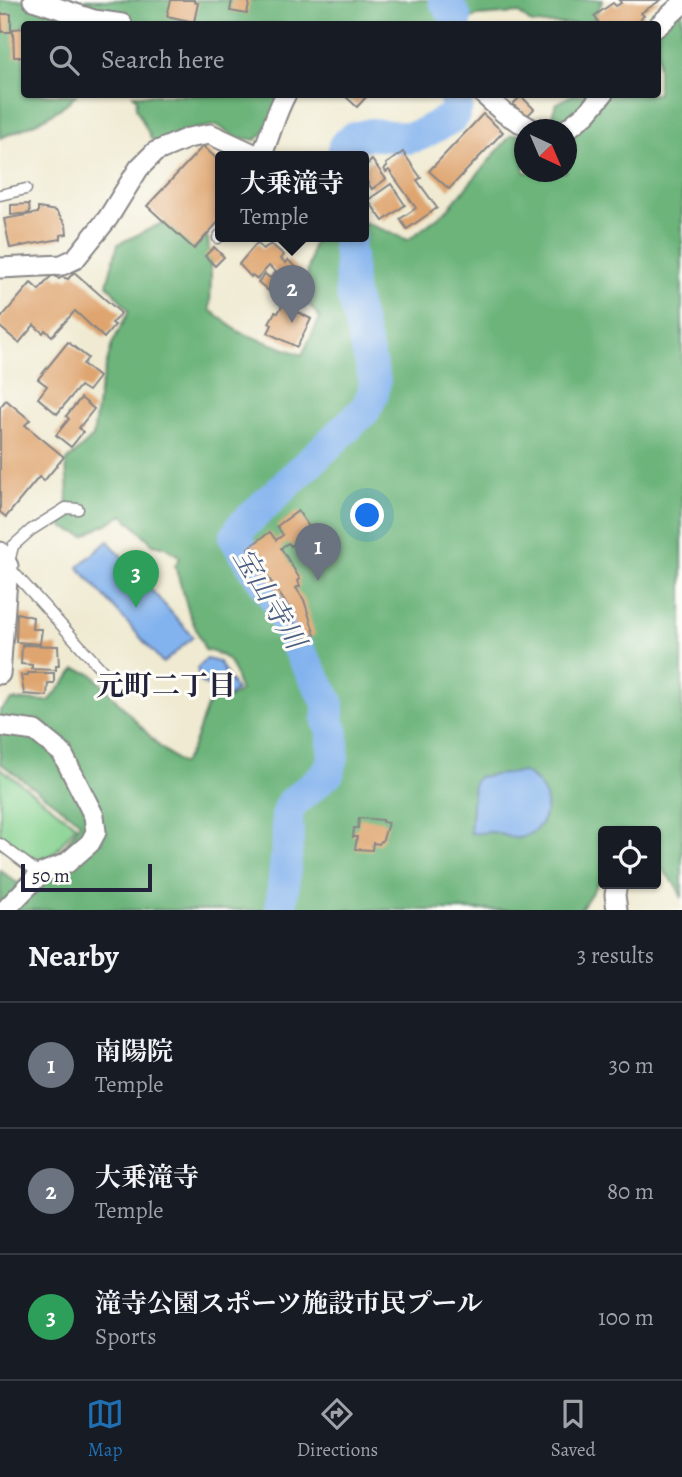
<!DOCTYPE html>
<meta charset="utf-8">
<style>
:root{--surface:#171b24;--page:#20242c;--text:#f1f3f6;--muted:#9ea1a6;--line:#363941;--accent:#1f6fb2}
body{margin:0;font-family:Alegreya,"Noto Serif JP",serif;background:var(--page);color:var(--text)}
.controls{position:absolute;right:21px;bottom:21px;display:grid;overflow:hidden;border-radius:7px;box-shadow:0 2px 5px #0004}
.controls button{width:63px;height:63px;display:grid;place-items:center;padding:0;border:0;border-bottom:2px solid var(--line);background:var(--surface);color:var(--text);font:35px sans-serif}
.compass{position:absolute;left:514px;top:119px;width:63px;height:63px;border-radius:50%;background:var(--surface);box-shadow:0 2px 5px #0004;rotate:136deg}
.scale{position:absolute;left:21px;bottom:18px;width:131px;box-sizing:border-box;padding-left:7px;border:4px solid #22223b;border-top:0;font-size:19px;line-height:24px;white-space:nowrap;color:#22223b;-webkit-text-stroke:5px #fdfcf7;paint-order:stroke}
.you{position:absolute;left:368px;top:516px;width:24px;height:24px;margin:-18px;border:5px solid #fff;border-radius:50%;background:#1a73e8;box-shadow:0 0 0 10px #1a73e833}
.badge{display:grid;place-items:center;width:46px;height:46px;border-radius:50%;background:var(--accent);color:#fff;font-size:23px;font-weight:700}
.pin{position:absolute;translate:-50% -58px;filter:drop-shadow(0 2px 4px #0008)}
.pin::after{content:'';position:absolute;top:37px;width:24px;height:21px;background:inherit;clip-path:polygon(0 0,100% 0,50% 100%)}
.popup{position:absolute;left:215px;top:151px;width:154px;height:91px;box-sizing:border-box;display:grid;place-content:center;border-radius:7px;background:var(--surface);filter:drop-shadow(0 2px 5px #0005);font-size:23px;white-space:nowrap;color:var(--muted)}
.popup b{font-size:26px;color:var(--text)}
.popup::after{content:'';position:absolute;left:50%;top:100%;margin-left:-14px;border:14px solid transparent;border-top-color:var(--surface)}
.list{margin:0;padding:0;list-style:none}
h2{display:flex;justify-content:space-between;align-items:center;height:91px;margin:0;padding:0 28px;font-size:30px}
h2 small{font-size:23px;font-weight:400;color:var(--muted)}
.list li{display:grid;grid-template-columns:46px 1fr auto;gap:21px;align-items:center;box-sizing:border-box;height:126px;padding:0 28px;border-top:2px solid var(--line)}
.list b{display:block;font-size:26px;white-space:nowrap}
.list p{margin:0;font-size:23px;white-space:nowrap;color:var(--muted)}
.list em{font-size:23px;font-style:normal;color:var(--muted)}
.icon{flex:none;width:38px;height:38px;fill:none;stroke:currentColor;stroke-width:2;stroke-linecap:round;stroke-linejoin:round}
.map{position:relative;flex:none;width:682px;height:910px;overflow:hidden}
.search{position:absolute;background:var(--surface);box-shadow:0 2px 5px #0004;left:21px;right:21px;top:21px;height:77px;display:flex;align-items:center;gap:18px;box-sizing:border-box;padding:0 24px;border-radius:7px;color:var(--muted);font-size:26px}
.sheet{height:469px;background:var(--surface)}
nav{display:flex;justify-content:space-around;align-items:center;box-sizing:border-box;height:98px;border-top:2px solid var(--line);background:var(--surface);font-size:19px;color:var(--muted)}
nav a{display:grid;justify-items:center;gap:4px}
nav .on{color:var(--accent)}
.map>svg:first-child{display:block}
</style>
<div class="map">
<svg width="682" height="910" viewBox="0 0 682 910">
<rect width="100%" height="100%" fill="#fdfcf7"/>
<filter id="ink" filterUnits="userSpaceOnUse"><feTurbulence type="fractalNoise" baseFrequency=".0143" numOctaves="2"/><feDisplacementMap in="SourceGraphic" scale="14" xChannelSelector="R" yChannelSelector="G"/><feConvolveMatrix kernelMatrix="1 2 1 2 8 2 1 2 1" color-interpolation-filters="sRGB"/></filter>
<filter id="wash" filterUnits="userSpaceOnUse"><feTurbulence type="fractalNoise" baseFrequency=".00686" numOctaves="4" result="noise"/><feDisplacementMap in="SourceGraphic" scale="28" xChannelSelector="R" yChannelSelector="G"/><feGaussianBlur stdDeviation="1.57" result="paint"/><feColorMatrix in="noise" values="0 0 0 0 0 0 0 0 0 0 0 0 0 0 0 0 0 1.4 0 .05"/><feComposite in="paint" operator="in"/></filter>
<g filter="url(#wash)">
<rect width="100%" height="100%" fill="#efead1"/>
<path fill="#86d290" stroke="#547a66" stroke-width="2" d="M 0,768 L 76,825 L 44,867 L 0,835 Z"/>
<g fill="#6cb47a" stroke="#476b5a" stroke-width="2">
<path d="M 0,0 L 603,0 L 591,24 L 532,24 L 519,13 L 477,16 L 460,24 L 24,24 L 24,94 L 76,95 C 55,116 28,127 0,138 Z"/>
<path d="M 682,8 L 682,898 L 677,887 L 656,861 L 656,831 L 603,831 L 603,876 L 580,910 L 0,910 L 0,870 L 17,883 C 51,865 61,857 80,822 L 0,763 L 0,710 L 12,700 L 49,701 L 76,669 L 92,674 L 160,747 L 182,764 C 197,746 199,723 209,702 L 228,699 L 240,691 C 232,666 234,656 205,650 L 189,613 L 175,566 L 180,557 L 165,547 L 153,544 L 123,515 L 84,536 L 62,527 L 68,496 L 66,462 L 93,437 L 99,393 L 112,344 L 129,311 L 107,284 L 118,244 L 160,224 L 178,222 L 208,238 L 211,273 L 210,310 L 239,332 L 302,355 L 320,318 L 303,297 L 313,244 L 320,237 L 364,237 L 364,222 L 408,240 L 447,210 L 511,135 L 524,134 L 524,172 L 566,172 L 566,130 L 547,129 L 556,104 L 572,95 L 658,94 L 658,24 Z"/>
<path d="M 133,95 L 303,95 L 256,140 L 235,137 L 217,125 L 195,129 L 154,144 L 136,108 L 137,99 Z"/>
</g>
<g fill="#83b3ee" stroke="#526a94" stroke-width="2">
<path d="M 108,541 L 193,637 L 163,663 L 78,567 Z"/>
<path d="M 206,659 L 219,662 L 236,690 L 228,697 L 200,682 L 197,668 Z"/>
<path d="M 522,772 C 547,782 556,814 533,832 C 529,834 523,838 518,838 C 509,839 500,832 491,832 C 484,832 478,834 470,833 L 474,783 L 478,777 Z"/>
</g>
<g fill="none" stroke-linecap="round" stroke-linejoin="round">
<g stroke="#83b3ee" stroke-width="32">
<path d="M 444,0 L 456,17 L 455,24"/>
<path d="M 343,157 L 344,146 L 353,138 L 371,134 L 408,138 L 420,135 L 453,117 L 457,106 L 454,94"/>
<path d="M 281,910 L 288,837 L 287,816 L 291,804 L 329,772 L 333,757 L 333,733 L 328,721 L 328,702 L 296,645 L 277,601 L 235,538 L 241,527 L 365,410 L 373,394 L 375,381 L 351,290 L 350,256 L 348,247 L 350,237"/>
</g>
</g>
<g id="blocks">
<g fill="#dfa56f">
<path d="M 171,0 L 194,0 L 194,2 L 198,3 L 194,22 L 167,16 Z"/>
<path d="M 232,0 L 250,0 L 247,14 L 230,11 Z"/>
<path d="M 619,0 L 661,0 L 641,13 L 644,16 L 640,19 L 642,23 L 640,24 L 600,24 L 594,16 L 613,3 L 616,6 L 621,3 Z"/>
<path d="M 1,14 L 11,14 L 11,32 L 2,32 Z"/>
<path d="M 24,28 L 24,57 L 14,57 L 13,29 Z"/>
<path d="M 343,94 L 365,94 L 367,96 L 357,107 Z"/>
<path d="M 521,96 L 534,109 L 526,117 L 513,104 Z"/>
<path d="M 483,114 L 503,132 L 449,189 L 429,171 Z"/>
<path d="M 203,146 L 220,162 L 220,220 L 194,249 L 147,206 Z"/>
<path d="M 403,152 L 421,178 L 417,180 L 437,208 L 407,229 L 400,219 L 416,208 L 389,170 L 386,172 L 384,169 L 387,166 L 386,164 Z"/>
<path d="M 372,160 L 386,179 L 372,189 L 364,177 L 364,167 Z"/>
<path d="M 391,184 L 405,205 L 383,221 L 368,200 Z"/>
<path d="M 29,204 L 30,213 L 11,215 L 11,205 Z"/>
<path d="M 38,208 L 56,211 L 66,225 L 67,234 L 61,235 L 61,239 L 10,248 L 4,219 L 38,213 Z"/>
<path d="M 257,243 L 263,249 L 271,244 L 284,255 L 281,259 L 286,263 L 288,260 L 306,276 L 282,302 L 258,282 L 265,274 L 270,278 L 276,272 L 269,266 L 257,279 L 252,275 L 251,277 L 239,264 Z"/>
<path d="M 214,247 L 224,257 L 215,266 L 205,256 Z"/>
<path d="M 74,272 L 121,313 L 112,323 L 115,325 L 104,338 L 75,311 L 52,336 L 45,330 L 43,333 L 34,325 L 19,343 L 0,327 L 0,319 L 31,283 L 39,290 L 53,274 L 59,279 L 62,277 L 68,279 Z"/>
<path d="M 283,304 L 311,319 L 297,347 L 268,333 L 272,325 L 269,323 L 275,312 L 278,313 Z"/>
<path d="M 68,342 L 88,358 L 83,364 L 99,377 L 88,391 L 80,386 L 57,414 L 38,398 L 47,386 L 38,379 Z"/>
<path d="M 81,398 L 94,409 L 79,428 L 83,432 L 71,447 L 56,435 L 69,419 L 66,416 Z"/>
<path d="M 6,400 L 30,420 L 25,425 L 64,457 L 44,481 L 39,477 L 6,517 L 0,512 L 0,407 Z"/>
<path d="M 298,511 L 328,554 L 322,559 L 303,538 L 291,546 L 288,543 L 281,548 L 300,579 L 298,581 L 300,586 L 296,588 L 304,600 L 315,635 L 300,640 L 289,608 L 248,548 L 270,532 L 276,540 L 283,535 L 277,526 Z"/>
<path d="M 17,613 L 33,617 L 32,629 L 42,629 L 40,644 L 16,642 Z"/>
<path d="M 22,645 L 58,646 L 59,666 L 56,666 L 56,670 L 32,669 L 32,665 L 21,664 Z"/>
<path d="M 28,673 L 54,673 L 54,683 L 48,683 L 47,696 L 24,694 L 21,675 L 28,675 Z"/>
<path d="M 359,818 L 382,820 L 382,822 L 388,823 L 383,839 L 379,844 L 373,843 L 372,850 L 355,849 L 357,837 L 353,837 L 354,828 L 358,828 Z"/>
</g>
</g>
</g>
<g filter="url(#ink)">
<use href="#blocks" fill-opacity="0" stroke="#888686" stroke-width="2"/>
<g fill="none" stroke-linecap="round" stroke-linejoin="round">
<g stroke="#888686" stroke-width="13">
<g id="service">
<path d="M 0,195 L 26,189"/>
<path d="M 218,238 L 220,235"/>
<path d="M 78,509 L 66,508 L 31,530 L 13,546 L 8,566 L 120,690"/>
<path d="M 0,844 L 40,874"/>
</g>
</g>
<g stroke="#888686" stroke-width="23">
<g id="minor">
<path d="M 33,0 L 94,20 L 122,24"/>
<path d="M 658,26 L 682,4"/>
<path d="M 483,94 L 504,113 L 533,130"/>
<path d="M 566,130 L 587,113 L 603,94"/>
<path d="M 261,157 C 270,136 275,114 286,94"/>
<path d="M 0,268 L 62,265 L 75,259 L 108,218 L 139,168 L 155,152 L 188,138 L 210,134 L 260,157"/>
<path d="M 0,552 L 8,566 L 0,674"/>
<path d="M 0,726 L 35,731 L 62,753 L 94,816 L 96,832 L 90,843 L 67,863 L 40,874 L 5,910"/>
<path d="M 617,910 L 615,895 L 617,884"/>
</g>
</g>
<use href="#service" stroke="#fff" stroke-width="10"/>
<use href="#minor" stroke="#fff" stroke-width="19"/>
</g>
</g>
<g text-anchor="middle" stroke-width="6" stroke-linejoin="round" paint-order="stroke">
<g font-size="28" font-style="italic" fill="#495c83" stroke="#fdfcf7">
<text transform="translate(270 598) rotate(59)" y="10">宝山寺川</text>
</g>
<g font-size="28" font-weight="bold" fill="#22223b" stroke="#fdfcf7">
<text x="166" y="695">元町二丁目</text>
</g>
</g>
</svg>
<div class="controls">
<button><svg class="icon" aria-label="locate" viewBox="0 0 24 24"><circle cx="12" cy="12" r="6"/><path d="M12 2v4M12 18v4M2 12h4M18 12h4"/></svg></button>
</div>
<svg class="compass" viewBox="-18 -18 36 36"><path d="M0-13l5 13h-10z" fill="#e53935"/><path d="M0 13l5-13h-10z" fill="#9ea1a6"/></svg>
<div class="scale">50 m</div>
<div class="you"></div>
<div class="pin badge" style="left:318px;top:581px;background:#6b7280">1</div>
<div class="pin badge" style="left:292px;top:323px;background:#6b7280">2</div>
<div class="popup"><b>大乗滝寺</b>Temple</div>
<div class="pin badge" style="left:136px;top:608px;background:#2e9e5b">3</div>
<div class="search"><svg class="icon" aria-label="search" viewBox="0 0 24 24"><circle cx="10" cy="10" r="6"/><path d="M15 15l6 6"/></svg>Search here</div>
</div>
<section class="sheet">
<h2>Nearby<small>3 results</small></h2>
<ul class="list">
<li><span class="badge" style="background:#6b7280">1</span><div><b>南陽院</b><p>Temple</p></div><em>30 m</em></li>
<li><span class="badge" style="background:#6b7280">2</span><div><b>大乗滝寺</b><p>Temple</p></div><em>80 m</em></li>
<li><span class="badge" style="background:#2e9e5b">3</span><div><b>滝寺公園スポーツ施設市民プール</b><p>Sports</p></div><em>100 m</em></li>
</ul>
</section>
<nav>
<a class="on"><svg class="icon" aria-label="map" viewBox="0 0 24 24"><path d="M3 6l6-2 6 2 6-2v14l-6 2-6-2-6 2zM9 4v14M15 6v14"/></svg>Map</a>
<a><svg class="icon" aria-label="directions" viewBox="0 0 24 24"><path d="M12 3l9 9-9 9-9-9zM9 14v-3h6M13 9l2 2-2 2"/></svg>Directions</a>
<a><svg class="icon" aria-label="saved" viewBox="0 0 24 24"><path d="M7 4h10v16l-5-4-5 4z"/></svg>Saved</a>
</nav>
